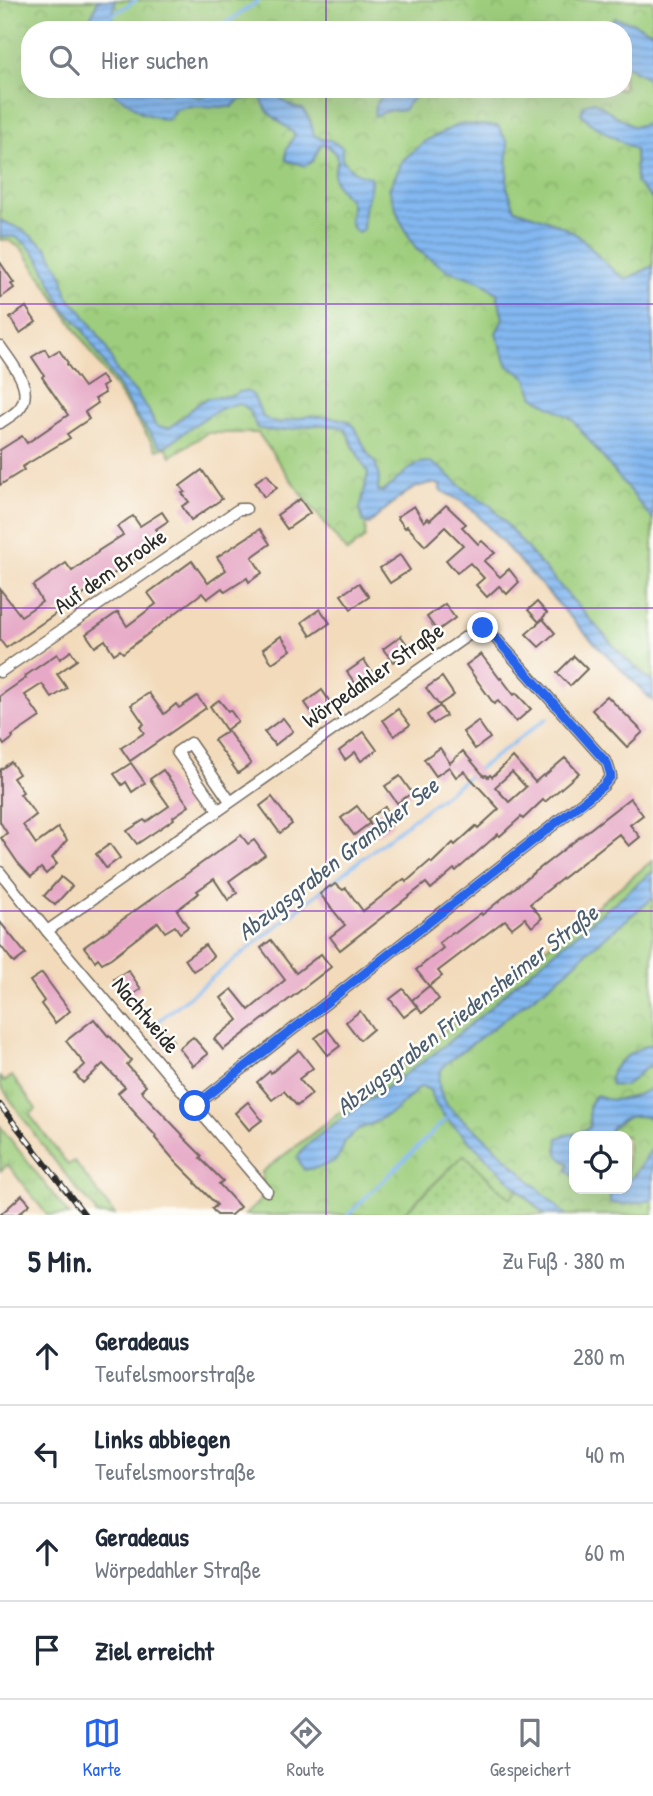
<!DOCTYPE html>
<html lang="de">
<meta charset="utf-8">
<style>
:root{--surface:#fff;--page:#f2f2f3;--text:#1f2937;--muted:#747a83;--line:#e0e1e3;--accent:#2563eb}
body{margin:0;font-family:"Patrick Hand",sans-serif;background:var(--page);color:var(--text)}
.controls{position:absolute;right:21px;bottom:21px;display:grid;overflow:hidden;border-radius:14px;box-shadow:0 7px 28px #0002}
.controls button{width:63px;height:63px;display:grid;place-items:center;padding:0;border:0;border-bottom:2px solid var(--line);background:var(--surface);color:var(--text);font:35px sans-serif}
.stop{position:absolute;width:21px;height:21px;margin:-16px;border:5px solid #2563eb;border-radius:50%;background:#fff}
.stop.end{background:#2563eb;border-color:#fff;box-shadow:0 2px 7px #0008}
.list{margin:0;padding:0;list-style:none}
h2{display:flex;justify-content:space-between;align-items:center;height:91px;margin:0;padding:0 28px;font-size:30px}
h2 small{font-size:23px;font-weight:400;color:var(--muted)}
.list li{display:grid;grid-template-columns:46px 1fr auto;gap:21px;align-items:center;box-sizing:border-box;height:98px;padding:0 28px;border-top:2px solid var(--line)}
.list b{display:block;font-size:26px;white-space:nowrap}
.list p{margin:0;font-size:23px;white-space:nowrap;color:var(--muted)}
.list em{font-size:23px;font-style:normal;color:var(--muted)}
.icon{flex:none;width:38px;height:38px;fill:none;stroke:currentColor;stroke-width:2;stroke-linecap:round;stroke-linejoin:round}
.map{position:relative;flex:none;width:653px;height:1215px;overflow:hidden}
.search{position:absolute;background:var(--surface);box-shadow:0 7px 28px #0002;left:21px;right:21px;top:21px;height:77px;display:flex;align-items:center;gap:18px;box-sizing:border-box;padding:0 24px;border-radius:28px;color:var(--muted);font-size:26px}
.sheet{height:483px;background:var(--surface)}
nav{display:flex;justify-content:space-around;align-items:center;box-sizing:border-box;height:98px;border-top:2px solid var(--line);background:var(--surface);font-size:19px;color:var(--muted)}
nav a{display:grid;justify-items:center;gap:4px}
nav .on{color:var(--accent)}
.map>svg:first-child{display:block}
</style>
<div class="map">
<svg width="653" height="1215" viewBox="0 0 653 1215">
<defs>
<pattern id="grass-tufts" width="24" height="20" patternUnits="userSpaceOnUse" patternTransform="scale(1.75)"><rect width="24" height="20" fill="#9ece7d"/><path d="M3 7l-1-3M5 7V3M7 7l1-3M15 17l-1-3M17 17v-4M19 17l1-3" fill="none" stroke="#88b16c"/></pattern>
<pattern id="park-crowns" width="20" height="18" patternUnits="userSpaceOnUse" patternTransform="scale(1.75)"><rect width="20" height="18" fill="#9ece7d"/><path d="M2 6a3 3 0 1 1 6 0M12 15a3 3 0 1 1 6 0" fill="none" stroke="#88b16c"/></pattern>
<pattern id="garden-dots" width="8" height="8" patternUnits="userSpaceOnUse" patternTransform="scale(1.75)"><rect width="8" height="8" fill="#9ece7d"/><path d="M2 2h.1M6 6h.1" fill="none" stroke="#88b16c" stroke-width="1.8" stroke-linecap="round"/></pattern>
<pattern id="water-rules" width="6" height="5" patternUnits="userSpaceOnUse" patternTransform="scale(1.75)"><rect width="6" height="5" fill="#83b8f1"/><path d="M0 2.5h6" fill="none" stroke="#6b96c3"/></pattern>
</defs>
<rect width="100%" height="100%" fill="#fdfcf7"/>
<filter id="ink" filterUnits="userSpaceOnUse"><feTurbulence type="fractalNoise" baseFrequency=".0143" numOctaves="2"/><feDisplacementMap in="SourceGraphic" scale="14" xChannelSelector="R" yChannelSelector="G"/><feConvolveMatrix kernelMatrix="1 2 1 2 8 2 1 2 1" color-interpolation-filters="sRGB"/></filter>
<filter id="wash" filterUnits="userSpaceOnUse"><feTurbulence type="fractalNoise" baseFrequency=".00686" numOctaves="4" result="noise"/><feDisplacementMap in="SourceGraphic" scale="28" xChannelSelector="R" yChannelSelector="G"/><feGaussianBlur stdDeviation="1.57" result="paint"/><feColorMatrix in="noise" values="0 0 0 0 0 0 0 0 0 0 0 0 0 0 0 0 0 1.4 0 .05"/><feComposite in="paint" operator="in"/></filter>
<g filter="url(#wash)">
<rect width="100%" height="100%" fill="#f2daba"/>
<g fill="url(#grass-tufts)" stroke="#647c54" stroke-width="2">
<path d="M 12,1076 L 36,1109 L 30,1115 L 68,1165 L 74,1161 L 115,1215 L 97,1215 C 93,1205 88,1200 80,1193 L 40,1142 L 0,1085 L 0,1077 L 4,1082 Z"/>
<path d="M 0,1126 L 69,1215 L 47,1215 L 8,1165 L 0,1171 Z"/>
</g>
<g fill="url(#park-crowns)" stroke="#647c54" stroke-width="2" fill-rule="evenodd">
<path d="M 0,0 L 653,0 L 653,701 L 583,631 L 475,512 L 461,501 L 440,490 L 440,485 C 417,476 386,510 369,524 L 366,524 L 365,538 L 347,552 L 293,483 L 258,433 L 207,433 L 171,456 L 166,447 L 157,450 L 22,249 L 8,240 L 0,240 ZM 30,30 L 623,30 L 623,89 L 30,89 Z"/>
<path d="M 653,860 L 653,1215 L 545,1215 L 517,1189 L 511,1199 L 464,1155 L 402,1215 L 245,1215 L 263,1198 L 262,1172 L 406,1062 ZM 574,1136 L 627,1136 L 627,1189 L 574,1189 Z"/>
</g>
<path fill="url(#garden-dots)" stroke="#647c54" stroke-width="2" d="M 464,1155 L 510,1199 L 517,1189 L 545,1215 L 402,1215 Z"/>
<g fill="url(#water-rules)" stroke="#57728e" stroke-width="2">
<path d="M 97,0 L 115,0 L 112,27 L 115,30 L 85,30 C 88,19 96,11 97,0 Z"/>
<path d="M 615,18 L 631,22 L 653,32 L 653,99 L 646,77 L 623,64 L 623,30 L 600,30 Z"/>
<path d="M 110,89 L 149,89 L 157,93 L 179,91 L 200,97 L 221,89 L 276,89 C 280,101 291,108 303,109 L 311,123 L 314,135 L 323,140 L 330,140 L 342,147 L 342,159 C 353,172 355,174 371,177 L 370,190 L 364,210 L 363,229 L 358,233 C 342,219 355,214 350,201 C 349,198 344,194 342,192 C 332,181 332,174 338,160 C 335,152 330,146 322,143 L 312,162 L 305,166 L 286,160 L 286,151 L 295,134 L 268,112 L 260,97 L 254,94 L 247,99 L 239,100 L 232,107 L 188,106 L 176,109 L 167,120 L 142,113 L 131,104 L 115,94 Z"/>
<path d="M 388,89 L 435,89 C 432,91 428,91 425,92 C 416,94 408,103 404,110 L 397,111 L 391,110 L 375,116 C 372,105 381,97 388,89 Z"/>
<path d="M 593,101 L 634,127 L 650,122 L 653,114 L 653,200 L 636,183 L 635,150 L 590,123 L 581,113 L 584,105 Z"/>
<path d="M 459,124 L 498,126 L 508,143 L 507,187 L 515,209 C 538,217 561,223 581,238 C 596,252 608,269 626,279 L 653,266 L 653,520 L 572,419 L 534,397 L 526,377 L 508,366 L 496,333 L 503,319 L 497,293 L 480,281 L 447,270 L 416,249 L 400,220 L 389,189 L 403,160 L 425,141 Z"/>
<path d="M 0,220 L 23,230 L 47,248 L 62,274 L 67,295 L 72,302 L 80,309 L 104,343 L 118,373 L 136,393 L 149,411 L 154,423 L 158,427 L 170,428 L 200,402 L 209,398 L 235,395 L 239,392 L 246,391 L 253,395 L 263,417 L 270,421 L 278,423 L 309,416 L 336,418 L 348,421 L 356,429 L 367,452 L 376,464 L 379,478 L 378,491 L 383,492 L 408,470 L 420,463 L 430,462 L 439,467 L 467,491 L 491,506 L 543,567 L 622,655 L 653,683 L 653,701 L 583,631 L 475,512 L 461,501 L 440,490 L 440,485 C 417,476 385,510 369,524 L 363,522 L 360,510 L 368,473 L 353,446 L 348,434 L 344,428 C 334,426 325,424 315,425 C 294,428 278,434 257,428 C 254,422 251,412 247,408 C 233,391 180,436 166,446 L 159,445 L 136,415 L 80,325 L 64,309 L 39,258 L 26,244 L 16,237 L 0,236 Z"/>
<path d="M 653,871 L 653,898 L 588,951 L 565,973 L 452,1059 C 438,1067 436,1081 442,1096 C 448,1111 472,1126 484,1137 C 512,1162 538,1189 566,1215 L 545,1215 L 445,1117 C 438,1109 432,1101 430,1090 L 421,1086 L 396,1110 L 371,1124 L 359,1129 L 345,1141 L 341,1153 L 335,1161 L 321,1167 L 304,1170 L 297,1158 L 306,1146 L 327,1129 L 435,1053 L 485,1012 L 515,984 Z"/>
<path d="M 653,1044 L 653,1065 L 647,1067 L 625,1086 L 611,1085 C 604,1067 637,1047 653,1044 Z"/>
<path d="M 653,1087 L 653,1115 L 650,1118 C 634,1113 621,1117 610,1130 L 612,1136 L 574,1136 L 574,1177 L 567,1170 L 569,1164 C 556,1155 556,1153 558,1138 C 566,1134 569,1135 577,1133 C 581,1132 585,1129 590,1127 C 589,1116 586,1101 597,1095 C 613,1106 638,1096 653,1087 Z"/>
<path d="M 653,1147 L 653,1200 L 624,1205 L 610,1203 L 610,1189 L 627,1189 L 627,1182 L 635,1174 Z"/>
</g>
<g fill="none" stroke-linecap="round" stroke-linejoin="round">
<g stroke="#83b8f1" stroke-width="3.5">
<path d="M 111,16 L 136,0"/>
<path d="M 215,30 L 260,0"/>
<path d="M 151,1027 C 281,922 412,817 547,718"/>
<path d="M 348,1215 L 449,1116"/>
</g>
</g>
<g id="blocks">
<g fill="#e6a8c6" fill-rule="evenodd">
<path d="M 0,262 L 14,283 L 11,284 L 14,288 L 0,298 Z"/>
<path d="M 26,307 L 36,322 L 20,333 L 10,318 Z"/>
<path d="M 45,349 L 49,356 L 59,350 L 68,363 L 67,364 L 84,387 L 101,376 L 107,384 L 102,387 L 105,393 L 95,399 L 98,403 L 85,412 L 89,419 L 67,434 L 70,438 L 22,467 L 24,470 L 0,485 L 0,450 L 22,436 L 27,443 L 68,415 L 42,377 L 44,375 L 32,357 Z"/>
<path d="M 202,470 L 222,499 L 191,520 L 182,506 L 189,502 L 182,493 L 185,492 L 180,486 Z"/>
<path d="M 267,474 L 277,488 L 264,497 L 255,482 Z"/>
<path d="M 300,499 L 310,513 L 287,529 L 277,515 Z"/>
<path d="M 446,505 L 466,524 L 462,527 L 478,544 L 482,541 L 495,553 L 484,561 L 500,577 L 509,569 L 519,582 L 507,594 L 499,586 L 487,597 L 476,585 L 484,578 L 470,563 L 457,573 L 446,560 L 463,545 L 445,527 L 425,546 L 407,526 L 405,528 L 397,517 L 414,506 L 424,522 L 428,518 L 430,520 Z"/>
<path d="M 162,512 L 168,521 L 156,529 L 161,537 L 159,539 L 161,541 L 6,648 L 0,640 L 0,589 L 21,616 L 42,602 L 33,586 L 66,563 L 72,571 L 98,552 L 98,551 L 123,535 L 117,527 L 128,519 L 133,516 L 140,526 Z"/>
<path d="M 260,529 L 270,544 L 252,557 L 262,573 L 249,582 L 247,578 L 225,592 L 222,588 L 207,599 L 202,593 L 123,653 L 120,650 L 114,654 L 105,640 L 95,647 L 86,634 L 118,612 L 127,626 L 156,604 L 148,593 L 192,561 L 208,583 L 226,570 L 217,557 Z"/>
<path d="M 400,555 L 410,570 L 390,583 L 380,568 Z"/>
<path d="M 359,583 L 369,597 L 351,609 L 341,595 Z"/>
<path d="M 537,602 L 547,613 L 539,622 L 528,610 Z"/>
<path d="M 445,604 L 455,618 L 437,631 L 427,617 Z"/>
<path d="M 320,609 L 330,623 L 311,636 L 302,622 Z"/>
<path d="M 543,619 L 555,633 L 539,647 L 526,634 Z"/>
<path d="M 281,636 L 291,650 L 272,663 L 263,649 Z"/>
<path d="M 401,636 L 411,650 L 393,662 L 383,649 Z"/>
<path d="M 71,651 L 77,660 L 57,674 L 67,688 L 52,698 L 42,684 L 25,695 L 40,717 L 12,736 L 13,738 L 4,745 L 0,739 L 0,696 L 26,678 L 25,676 L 57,654 L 60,659 Z"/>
<path d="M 481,654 L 500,679 L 501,678 L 514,695 L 516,693 L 531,709 L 516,722 L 498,701 L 494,704 L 466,665 Z"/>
<path d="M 574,656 L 587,669 L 570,686 L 557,673 Z"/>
<path d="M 364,660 L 374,675 L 358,687 L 347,672 Z"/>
<path d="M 442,677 L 454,695 L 439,705 L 426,688 Z"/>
<path d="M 322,690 L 332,705 L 315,717 L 305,703 Z"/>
<path d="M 149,693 L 164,714 L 176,704 L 179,708 L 197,696 L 206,708 L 130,761 L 121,748 L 144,733 L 140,727 L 144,724 L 131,705 Z"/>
<path d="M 607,696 L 643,732 L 627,747 L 592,710 Z"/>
<path d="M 219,700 L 228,711 L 230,710 L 238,721 L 226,730 L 210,706 Z"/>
<path d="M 440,706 L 446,716 L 433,724 L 427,715 Z"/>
<path d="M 398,709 L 410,725 L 394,736 L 383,720 Z"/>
<path d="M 283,718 L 293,731 L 275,745 L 264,732 Z"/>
<path d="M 478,721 L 490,738 L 475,749 L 463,732 Z"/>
<path d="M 228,731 L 251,764 L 238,773 L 214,740 Z"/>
<path d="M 364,732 L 377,750 L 361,761 L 355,752 L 345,760 L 339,751 Z"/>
<path d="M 440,748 L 450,763 L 463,751 L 484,776 L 486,775 L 488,777 L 490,775 L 492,777 L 513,757 L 535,782 L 543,775 L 544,776 L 565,758 L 579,773 L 545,802 L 543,800 L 523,819 L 521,817 L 500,836 L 498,834 L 456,871 L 454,869 L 431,889 L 426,883 L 340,950 L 330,937 L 345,925 L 320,894 L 330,886 L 331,887 L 335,884 L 343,890 L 346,888 L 363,911 L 404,879 L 406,882 L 430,861 L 432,863 L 453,843 L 455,845 L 476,826 L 478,828 L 499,809 L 464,771 L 456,777 L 449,767 L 436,776 L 424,759 ZM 512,772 L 526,787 L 509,802 L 495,787 Z"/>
<path d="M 11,762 L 19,774 L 13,778 L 23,792 L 20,794 L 36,815 L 23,825 L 36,844 L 58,828 L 67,840 L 52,858 L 57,864 L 46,874 L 41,868 L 31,877 L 18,863 L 1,838 L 7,833 L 0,822 L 0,770 Z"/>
<path d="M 131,763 L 145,783 L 132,792 L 126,782 L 122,785 L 114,774 Z"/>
<path d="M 163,770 L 189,806 L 173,817 L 174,819 L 137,844 L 127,831 L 144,820 L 146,822 L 169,806 L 150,779 Z"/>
<path d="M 400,776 L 412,793 L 397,803 L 385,786 Z"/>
<path d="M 272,797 L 292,824 L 280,833 L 260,806 Z"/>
<path d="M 630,798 L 643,815 L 630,825 L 640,837 L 629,846 L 619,834 L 530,904 L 542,918 L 532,927 L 525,918 L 512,928 L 505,920 L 438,971 L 442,976 L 429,986 L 416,970 L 443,948 L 439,943 L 453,932 L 455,933 L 481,913 L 482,915 L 517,886 Z"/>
<path d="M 357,806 L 370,823 L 354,835 L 341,818 Z"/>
<path d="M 385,807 L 391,815 L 388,817 L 393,824 L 378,835 L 367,820 Z"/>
<path d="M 241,835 L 248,844 L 254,840 L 265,855 L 229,881 L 237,893 L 228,900 L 214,879 L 197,891 L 199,893 L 177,910 L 188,927 L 180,933 L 175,926 L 165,932 L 158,922 L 111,958 L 102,963 L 98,958 L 95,961 L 84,947 Z"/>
<path d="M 110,844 L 120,858 L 106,868 L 96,854 Z"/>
<path d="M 61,877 L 72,886 L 55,905 L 44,896 Z"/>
<path d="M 0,922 L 26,954 L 14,963 L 0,945 Z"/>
<path d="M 271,940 L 296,973 L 321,954 L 331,967 L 223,1050 L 214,1039 L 238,1020 L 221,998 L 232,989 L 249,1010 L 285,980 L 261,948 Z"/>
<path d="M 205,945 L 213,956 L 206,963 L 193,971 L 185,959 Z"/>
<path d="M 128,970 L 141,989 L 128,998 L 114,979 Z"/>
<path d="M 42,973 L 70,1011 L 55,1023 L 41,1004 L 44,1001 L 30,981 Z"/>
<path d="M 429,986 L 439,999 L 422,1013 L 412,1000 Z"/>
<path d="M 403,989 L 417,1007 L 404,1017 L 390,999 Z"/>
<path d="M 360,1011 L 373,1029 L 360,1040 L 346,1022 Z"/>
<path d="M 94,1019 L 108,1036 L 109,1035 L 131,1060 L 127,1065 L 146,1086 L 141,1091 L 183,1135 L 182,1136 L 202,1156 L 200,1158 L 223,1181 L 219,1184 L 240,1207 L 231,1215 L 217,1215 L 212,1209 L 217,1205 L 195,1183 L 196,1182 L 174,1160 L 155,1138 L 156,1136 L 135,1114 L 136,1113 L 118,1093 L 125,1087 L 103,1064 L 83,1083 L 75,1074 L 85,1065 L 66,1041 Z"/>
<path d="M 160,1025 L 173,1041 L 165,1048 L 152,1032 Z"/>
<path d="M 327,1029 L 340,1046 L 328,1055 L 315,1038 Z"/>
<path d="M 193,1037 L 208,1054 L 193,1066 L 179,1048 Z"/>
<path d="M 299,1050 L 313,1068 L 299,1079 L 312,1094 L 297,1106 L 284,1091 L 272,1100 L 257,1082 L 270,1071 L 271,1073 Z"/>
<path d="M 248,1102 L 262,1120 L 249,1130 L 235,1113 Z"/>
<path d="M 22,1195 L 30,1204 L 17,1215 L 0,1215 Z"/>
</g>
</g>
</g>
<g filter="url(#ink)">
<use href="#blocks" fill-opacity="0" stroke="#71685d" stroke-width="2"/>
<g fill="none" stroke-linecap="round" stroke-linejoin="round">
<g stroke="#71685d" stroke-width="13">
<g id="street">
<path d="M 0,346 C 11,363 37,390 18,410 C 13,415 6,419 0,423"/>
<path d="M 0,672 L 239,509 L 246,509"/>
<path d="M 218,810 L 177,752 L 190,743 L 230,801"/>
<path d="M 0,872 L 47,931 L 267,1191"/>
<path d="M 47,931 L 474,631 L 483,628 L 491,633 L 607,763 L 611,776 L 603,786 L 195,1106"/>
</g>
</g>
<use href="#street" stroke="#fff" stroke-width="10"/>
<g stroke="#2b2b2b" stroke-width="6">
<path id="rail" d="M 0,1105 L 85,1215"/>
</g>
<use href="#rail" stroke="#fdfcf7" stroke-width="3.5" stroke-dasharray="10" stroke-linecap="butt"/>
</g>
</g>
<g fill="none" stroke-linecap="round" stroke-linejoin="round" filter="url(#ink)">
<path stroke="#2563eb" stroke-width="9" d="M 195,1106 L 603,786 L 611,776 L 607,763 L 491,633 L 483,628"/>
</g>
<path fill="none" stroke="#7b2cbf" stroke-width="2" stroke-opacity="0.55" d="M 326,0 L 326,30M 326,89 L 326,1215M 0,304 L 653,304M 0,608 L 653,608M 0,911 L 653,911"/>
<g text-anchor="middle" stroke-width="5" stroke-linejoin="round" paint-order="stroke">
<g font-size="23" fill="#2b2b2b" stroke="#fdfcf7">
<text transform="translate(110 571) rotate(-35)" y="8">Auf dem Brooke</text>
<text transform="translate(373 675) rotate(-35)" y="8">Wörpedahler Straße</text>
<text transform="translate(146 1015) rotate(50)" y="8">Nachtweide</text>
</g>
<g font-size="24" font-style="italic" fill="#4a5c70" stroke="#fdfcf7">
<text transform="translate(338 859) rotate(-38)" y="8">Abzugsgraben Grambker See</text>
<text transform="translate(467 1010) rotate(-38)" y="8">Abzugsgraben Friedensheimer Straße</text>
</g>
</g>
</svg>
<div class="controls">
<button><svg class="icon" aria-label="locate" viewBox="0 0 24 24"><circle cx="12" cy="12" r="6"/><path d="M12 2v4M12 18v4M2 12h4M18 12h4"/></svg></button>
</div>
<div class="stop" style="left:195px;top:1106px"></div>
<div class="stop end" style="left:483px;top:628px"></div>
<div class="search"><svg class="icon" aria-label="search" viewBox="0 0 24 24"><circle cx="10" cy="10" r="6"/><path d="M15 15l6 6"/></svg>Hier suchen</div>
</div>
<section class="sheet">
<h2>5 Min.<small>Zu Fuß · 380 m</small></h2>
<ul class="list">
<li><svg class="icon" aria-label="ahead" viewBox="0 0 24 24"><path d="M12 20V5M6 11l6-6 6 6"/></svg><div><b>Geradeaus</b><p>Teufelsmoorstraße</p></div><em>280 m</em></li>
<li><svg class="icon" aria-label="left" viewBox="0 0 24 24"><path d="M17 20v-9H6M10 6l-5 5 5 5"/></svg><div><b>Links abbiegen</b><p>Teufelsmoorstraße</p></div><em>40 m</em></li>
<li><svg class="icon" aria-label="ahead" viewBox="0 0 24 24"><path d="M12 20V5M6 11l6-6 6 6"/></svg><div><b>Geradeaus</b><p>Wörpedahler Straße</p></div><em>60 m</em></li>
<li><svg class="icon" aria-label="arrive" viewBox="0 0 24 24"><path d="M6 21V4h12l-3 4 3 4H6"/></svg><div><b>Ziel erreicht</b></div></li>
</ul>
</section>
<nav>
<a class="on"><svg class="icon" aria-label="map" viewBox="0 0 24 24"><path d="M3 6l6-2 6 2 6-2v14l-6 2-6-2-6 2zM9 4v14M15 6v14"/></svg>Karte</a>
<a><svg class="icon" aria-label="directions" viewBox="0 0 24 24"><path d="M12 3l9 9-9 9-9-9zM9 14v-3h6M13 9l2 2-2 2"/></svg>Route</a>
<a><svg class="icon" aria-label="saved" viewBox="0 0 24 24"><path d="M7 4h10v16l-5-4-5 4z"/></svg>Gespeichert</a>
</nav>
